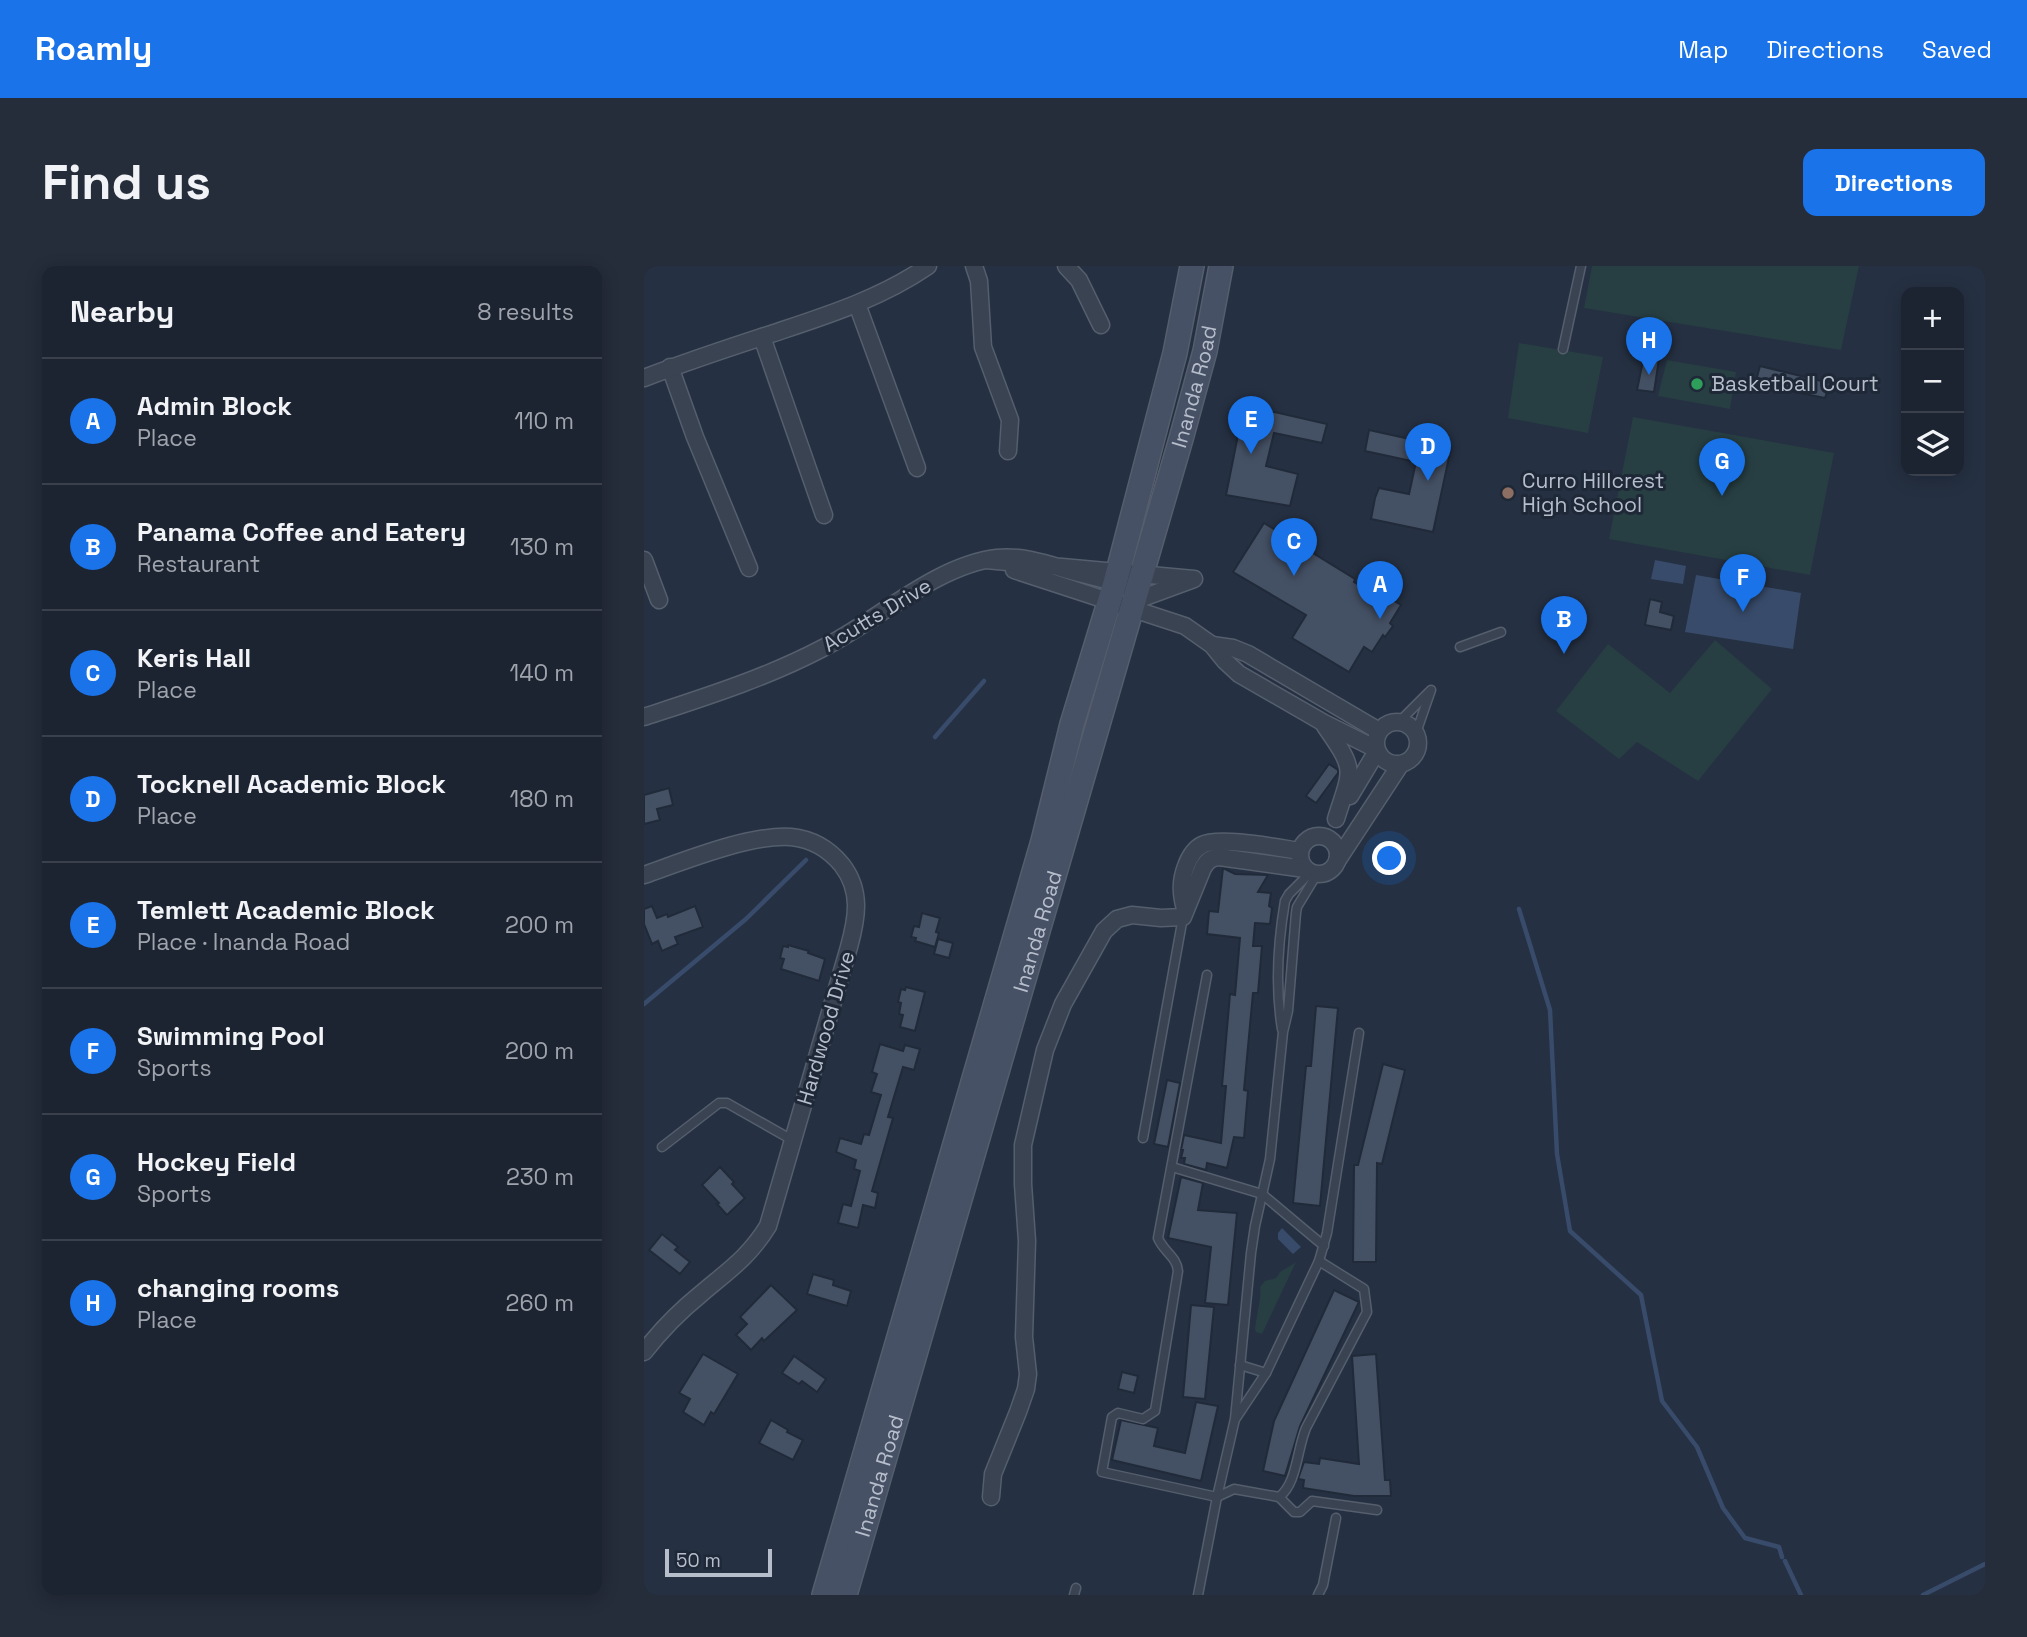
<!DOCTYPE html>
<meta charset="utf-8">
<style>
:root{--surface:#1c2432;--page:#252c3a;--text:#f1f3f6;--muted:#a0a4ac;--line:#3a414d;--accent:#1a73e8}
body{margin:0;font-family:"Space Grotesk",sans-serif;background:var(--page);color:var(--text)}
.controls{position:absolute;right:21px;top:21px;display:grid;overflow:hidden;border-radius:14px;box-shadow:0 4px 18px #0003}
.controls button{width:63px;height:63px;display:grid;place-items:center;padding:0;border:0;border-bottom:2px solid var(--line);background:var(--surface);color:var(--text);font:35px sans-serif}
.scale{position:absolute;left:21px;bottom:18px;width:107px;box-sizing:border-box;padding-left:7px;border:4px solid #b6becc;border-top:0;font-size:19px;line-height:24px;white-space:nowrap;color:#b6becc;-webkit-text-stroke:5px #1e2837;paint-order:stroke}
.you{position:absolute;left:746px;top:593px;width:24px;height:24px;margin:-18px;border:5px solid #fff;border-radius:50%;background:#1a73e8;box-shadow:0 0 0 10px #1a73e833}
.badge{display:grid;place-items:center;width:46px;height:46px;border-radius:50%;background:var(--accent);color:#fff;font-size:23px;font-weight:700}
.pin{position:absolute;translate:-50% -58px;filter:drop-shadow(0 2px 4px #0008)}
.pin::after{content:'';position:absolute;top:37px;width:24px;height:21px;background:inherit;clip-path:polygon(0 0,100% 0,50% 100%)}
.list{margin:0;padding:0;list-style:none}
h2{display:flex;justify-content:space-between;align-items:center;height:91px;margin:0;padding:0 28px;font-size:30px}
h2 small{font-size:23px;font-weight:400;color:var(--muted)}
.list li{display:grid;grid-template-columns:46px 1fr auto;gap:21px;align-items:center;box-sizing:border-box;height:126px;padding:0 28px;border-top:2px solid var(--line)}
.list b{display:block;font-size:26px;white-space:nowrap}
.list p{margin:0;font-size:23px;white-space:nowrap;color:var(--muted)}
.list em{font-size:23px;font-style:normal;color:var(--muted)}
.icon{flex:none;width:38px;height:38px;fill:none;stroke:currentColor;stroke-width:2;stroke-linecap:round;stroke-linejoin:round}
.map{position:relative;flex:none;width:1341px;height:1329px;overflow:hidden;border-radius:14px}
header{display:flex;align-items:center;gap:42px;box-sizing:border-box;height:98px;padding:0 35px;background:var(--accent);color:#fff}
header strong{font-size:33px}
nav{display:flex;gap:38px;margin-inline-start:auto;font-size:24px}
.intro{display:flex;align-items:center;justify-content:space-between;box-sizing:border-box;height:168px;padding:0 42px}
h1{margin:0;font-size:49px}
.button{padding:18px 32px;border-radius:14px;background:var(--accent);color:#fff;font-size:24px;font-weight:700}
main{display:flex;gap:42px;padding:0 42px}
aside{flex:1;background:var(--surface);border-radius:14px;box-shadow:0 4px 18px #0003}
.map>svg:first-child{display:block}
</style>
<header>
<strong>Roamly</strong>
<nav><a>Map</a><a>Directions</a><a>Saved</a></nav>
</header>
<div class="intro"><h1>Find us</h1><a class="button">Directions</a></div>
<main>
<aside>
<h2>Nearby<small>8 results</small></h2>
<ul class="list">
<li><span class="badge">A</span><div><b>Admin Block</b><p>Place</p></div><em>110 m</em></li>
<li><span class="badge">B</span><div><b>Panama Coffee and Eatery</b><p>Restaurant</p></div><em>130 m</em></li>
<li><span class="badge">C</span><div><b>Keris Hall</b><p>Place</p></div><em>140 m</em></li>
<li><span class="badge">D</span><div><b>Tocknell Academic Block</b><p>Place</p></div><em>180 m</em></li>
<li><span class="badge">E</span><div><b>Temlett Academic Block</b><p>Place · Inanda Road</p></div><em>200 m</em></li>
<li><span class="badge">F</span><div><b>Swimming Pool</b><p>Sports</p></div><em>200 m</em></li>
<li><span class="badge">G</span><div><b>Hockey Field</b><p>Sports</p></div><em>230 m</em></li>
<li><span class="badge">H</span><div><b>changing rooms</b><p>Place</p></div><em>260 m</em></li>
</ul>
</aside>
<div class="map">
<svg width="1341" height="1329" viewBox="0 0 1341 1329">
<rect width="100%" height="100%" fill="#253042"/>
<g fill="#273f43">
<path d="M 948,0 L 1215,0 L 1197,84 L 940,42 Z"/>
<path d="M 875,77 L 959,91 L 944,167 L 864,152 Z"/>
<path d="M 1023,94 L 1092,106 L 1086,143 L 1014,130 Z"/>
<path d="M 989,151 L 1190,187 L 1166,309 L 965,273 Z"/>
<path d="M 1071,374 L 1128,423 L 1054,515 L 993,476 L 975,493 L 912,445 L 964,378 L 1026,427 Z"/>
<path d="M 652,996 L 618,1068 L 612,1066 L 611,1063 C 612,1052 618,1030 616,1021 L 621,1015 L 632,1012 L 636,1006 Z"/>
</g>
<g fill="#384b6a">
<path d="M 1011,294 L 1042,300 L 1039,318 L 1007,313 Z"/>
<path d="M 1052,309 L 1157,327 L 1149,383 L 1041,366 Z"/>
<path d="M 638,962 L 657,981 L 649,988 L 634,973 L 634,967 Z"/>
</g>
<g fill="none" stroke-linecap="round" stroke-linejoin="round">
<g stroke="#384b6a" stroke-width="4.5">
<path d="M 291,471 L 340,415"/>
<path d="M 875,643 L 906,744 L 913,888 L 926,965 L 997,1029 L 1018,1135 L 1053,1181 L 1079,1242 L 1101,1272 L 1135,1281 L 1138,1291"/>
<path d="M 0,738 L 102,653 L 162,594"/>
<path d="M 1141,1295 L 1157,1329"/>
<path d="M 1279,1329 L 1341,1298"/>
</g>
</g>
<g fill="#445064" stroke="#202a39" stroke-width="2">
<path d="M 1000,90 L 1015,93 L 1010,126 L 993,124 Z"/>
<path d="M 1116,100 L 1186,117 L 1181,132 L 1111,118 Z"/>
<path d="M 600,139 L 683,158 L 678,177 L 630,167 L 622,200 L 654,208 L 646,240 L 582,229 Z"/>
<path d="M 725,164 L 807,182 L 789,266 L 727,253 L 731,232 L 735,222 L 765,228 L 772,196 L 721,185 Z"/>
<path d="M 620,257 L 711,313 L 710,316 L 735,330 L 737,327 L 757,339 L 746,357 L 749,360 L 741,371 L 739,369 L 728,386 L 720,381 L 705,406 L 648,372 L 662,349 L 589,306 Z"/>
<path d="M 1006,333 L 1018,336 L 1016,346 L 1030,350 L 1027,364 L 1001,359 Z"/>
<path d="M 685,498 L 694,504 L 694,507 L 672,537 L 662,530 Z"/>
<path d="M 25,522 L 29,539 L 13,543 L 16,554 L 0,558 L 0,529 Z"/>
<path d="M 579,602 L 591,608 L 624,609 L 614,626 L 627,627 L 625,640 L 628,642 L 626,658 L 611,657 L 609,680 L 618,680 L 614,727 L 609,727 L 600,824 L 604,825 L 600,872 L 590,871 L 583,902 L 563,897 L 562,904 L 540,898 L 541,892 L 537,892 L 539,884 L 537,884 L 540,869 L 577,877 L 582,820 L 578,820 L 586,728 L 591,729 L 596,672 L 563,668 L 565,645 L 574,646 Z"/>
<path d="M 8,640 L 13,652 L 23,648 L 24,651 L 51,640 L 59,661 L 31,671 L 34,678 L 18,685 L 14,675 L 8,678 L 0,658 L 0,643 Z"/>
<path d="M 278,647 L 296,652 L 292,666 L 295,667 L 291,681 L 271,675 L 272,672 L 267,671 L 270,660 L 275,661 Z"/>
<path d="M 294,673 L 309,677 L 305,692 L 290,688 Z"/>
<path d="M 144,679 L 165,685 L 164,687 L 181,693 L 175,715 L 137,703 L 140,693 L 136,692 L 139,680 L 144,681 Z"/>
<path d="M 262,721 L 281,726 L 271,765 L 256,761 L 259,749 L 255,748 L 257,737 L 254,736 L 257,723 L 261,724 Z"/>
<path d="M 672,740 L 694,742 L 676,940 L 649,937 L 662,800 L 667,800 Z"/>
<path d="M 236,778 L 259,785 L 261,779 L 276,783 L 270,804 L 259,801 L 244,851 L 249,852 L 228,925 L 234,927 L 231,942 L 219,939 L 214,962 L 194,957 L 199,938 L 207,940 L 216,905 L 210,903 L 212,894 L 192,886 L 196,872 L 217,878 L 220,868 L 225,869 L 237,829 L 227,826 L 233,808 L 228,806 Z"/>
<path d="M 739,798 L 761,804 L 738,898 L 733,897 L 732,996 L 709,996 L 710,899 L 714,899 Z"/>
<path d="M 523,814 L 536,817 L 524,881 L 510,878 Z"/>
<path d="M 76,901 L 90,916 L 88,918 L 101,932 L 83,949 L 73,938 L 75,937 L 58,919 Z"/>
<path d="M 537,911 L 559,917 L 554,944 L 593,947 L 584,1039 L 561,1037 L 567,981 L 524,972 Z"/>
<path d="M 18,968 L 34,981 L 31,984 L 46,996 L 36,1008 L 5,984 Z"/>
<path d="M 169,1008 L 190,1014 L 189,1019 L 207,1025 L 203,1040 L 163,1028 Z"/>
<path d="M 127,1019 L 153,1044 L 120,1075 L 118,1072 L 107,1084 L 92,1069 L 103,1058 L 96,1051 Z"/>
<path d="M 690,1024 L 715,1036 L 656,1160 L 641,1210 L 619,1205 L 630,1155 Z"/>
<path d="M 547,1039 L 570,1041 L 561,1133 L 539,1131 Z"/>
<path d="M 59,1088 L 94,1108 L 70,1148 L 67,1146 L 60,1159 L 39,1146 L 46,1133 L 35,1127 Z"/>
<path d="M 732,1088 L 741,1214 L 746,1214 L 747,1230 L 710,1230 L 659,1222 L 660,1214 L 654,1213 L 660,1196 L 675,1198 L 676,1192 L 715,1198 L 708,1090 Z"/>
<path d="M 150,1090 L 182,1113 L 173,1126 L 158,1115 L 155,1118 L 138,1107 Z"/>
<path d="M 478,1106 L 494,1110 L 490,1127 L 474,1123 Z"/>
<path d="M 552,1136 L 574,1140 L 557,1215 L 468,1194 L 477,1154 L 514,1162 L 510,1180 L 541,1187 Z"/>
<path d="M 127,1154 L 144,1164 L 143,1166 L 159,1174 L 149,1194 L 115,1177 Z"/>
</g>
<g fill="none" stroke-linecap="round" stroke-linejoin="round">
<g stroke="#545e6c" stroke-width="11">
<g id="lane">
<path d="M 919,83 L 937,0"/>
<path d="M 816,381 L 857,366"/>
<path d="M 755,456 L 785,426"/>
<path d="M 772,467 L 787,424"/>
<path d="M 563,709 L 514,972 C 519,985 533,991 534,1005 L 511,1145 L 499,1153 L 474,1147 L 468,1151 L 458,1206 L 573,1231 L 590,1223 L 635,1231 C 653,1218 653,1183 662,1162 L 723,1046 L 720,1023 L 675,995"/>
<path d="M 638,763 C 631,721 634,676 641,635 L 645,628 L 667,606"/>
<path d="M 499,872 L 539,651"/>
<path d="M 18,881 L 75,837 L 83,837 L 150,875"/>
<path d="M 528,901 L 618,928 L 680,980"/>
<path d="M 596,1099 L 622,1107"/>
<path d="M 592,1152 L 622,1107 L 675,995 L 683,967 L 715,767"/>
<path d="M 635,1231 L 650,1246 L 656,1246 L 668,1235 L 733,1244"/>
<path d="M 430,1329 L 432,1322"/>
<path d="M 554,1329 L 573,1231 L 591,1153 L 607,987 L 611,960 L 626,893 L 639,766 L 644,745 L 652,647 L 653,641 L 673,608"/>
<path d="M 674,1329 L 679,1319 L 692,1252"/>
</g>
</g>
<g stroke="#545e6c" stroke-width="19">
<g id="street">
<path d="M 330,0 L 335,15 L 339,81 L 366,154 L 364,185"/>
<path d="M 422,0 L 435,14 L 457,59"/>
<path d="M 213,38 L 273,202"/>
<path d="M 118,71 L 180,249"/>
<path d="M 26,101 L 51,171 L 105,302"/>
<path d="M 0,112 C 42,96 84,82 127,68 C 181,50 236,33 284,0"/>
<path d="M 0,294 L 15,334"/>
<path d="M 370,304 L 541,360 L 568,379 L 581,395 L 595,408 L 680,457 L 732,483"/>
<path d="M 568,379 L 589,382 L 604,388 L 735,465"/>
<path d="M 0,451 C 61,431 122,412 179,382 C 233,355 292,299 353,292 C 379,289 406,299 431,306 C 455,313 481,316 501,331 L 550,313 L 342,294"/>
<circle cx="753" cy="477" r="21"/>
<path d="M 681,460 C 713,506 708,502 692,553"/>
<path d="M 706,530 L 733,485"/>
<circle cx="675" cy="589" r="19"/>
<path d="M 693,595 L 756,499"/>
<path d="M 0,609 C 40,595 106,568 147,571 C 167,573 185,583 198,599 C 218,625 213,652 205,681 L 124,960 C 105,991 85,1004 58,1027 C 37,1044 17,1064 0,1086"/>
<path d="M 541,643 C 537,628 536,616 542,600 C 545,592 550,583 558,579 C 575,570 635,582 656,585"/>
<path d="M 347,1231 L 349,1208 L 374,1146 L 382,1123 L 384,1108 L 380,1071 L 383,975 L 379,918 L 379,879 L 401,784 L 419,738 L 460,665 L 473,653 L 488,649 L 517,652 L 539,651 L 559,602 C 563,595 566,592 575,591 L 661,603"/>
</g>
</g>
<g stroke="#545e6c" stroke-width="26">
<g id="secondary">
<path d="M 180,1329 L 399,575 L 428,458 L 471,317 L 531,87 L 548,0"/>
<path id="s1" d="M 201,1329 L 537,173 L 561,85 L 577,0"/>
</g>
</g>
<use href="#lane" stroke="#3a4352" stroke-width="8"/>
<use href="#street" stroke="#3a4352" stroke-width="16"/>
<use href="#secondary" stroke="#475165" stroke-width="23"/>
</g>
<circle fill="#2e9e5b" stroke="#1e2837" stroke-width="2.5" cx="1053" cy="118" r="7"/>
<circle fill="#8d6e63" stroke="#1e2837" stroke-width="2.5" cx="864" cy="227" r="7"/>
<g text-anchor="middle" stroke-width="6" stroke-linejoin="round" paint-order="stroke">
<g font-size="21" fill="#b6becc" stroke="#1e2837" text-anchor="start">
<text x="1067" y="125">Basketball Court</text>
<text x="878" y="222">Curro Hillcrest<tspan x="878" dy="24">High School</tspan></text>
</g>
<g font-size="21" fill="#b6becc" stroke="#1e2837">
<text dy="7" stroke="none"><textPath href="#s1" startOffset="1258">Inanda Road</textPath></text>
<text transform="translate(233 349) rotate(-31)" y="7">Acutts Drive</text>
<text dy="7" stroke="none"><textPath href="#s1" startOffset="691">Inanda Road</textPath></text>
<text transform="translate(182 762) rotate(-74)" y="7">Hardwood Drive</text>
<text dy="7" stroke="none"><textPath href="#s1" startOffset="124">Inanda Road</textPath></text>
</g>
</g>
</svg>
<div class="controls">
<button>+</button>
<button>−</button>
<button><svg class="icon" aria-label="layers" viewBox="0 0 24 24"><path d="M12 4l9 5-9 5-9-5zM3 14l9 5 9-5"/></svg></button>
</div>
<div class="scale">50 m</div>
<div class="you"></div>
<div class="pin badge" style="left:736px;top:353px">A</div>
<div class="pin badge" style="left:920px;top:388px">B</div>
<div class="pin badge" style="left:650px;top:310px">C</div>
<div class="pin badge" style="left:784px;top:215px">D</div>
<div class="pin badge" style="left:607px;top:188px">E</div>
<div class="pin badge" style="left:1099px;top:346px">F</div>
<div class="pin badge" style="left:1078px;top:230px">G</div>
<div class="pin badge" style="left:1005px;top:109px">H</div>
</div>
</main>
